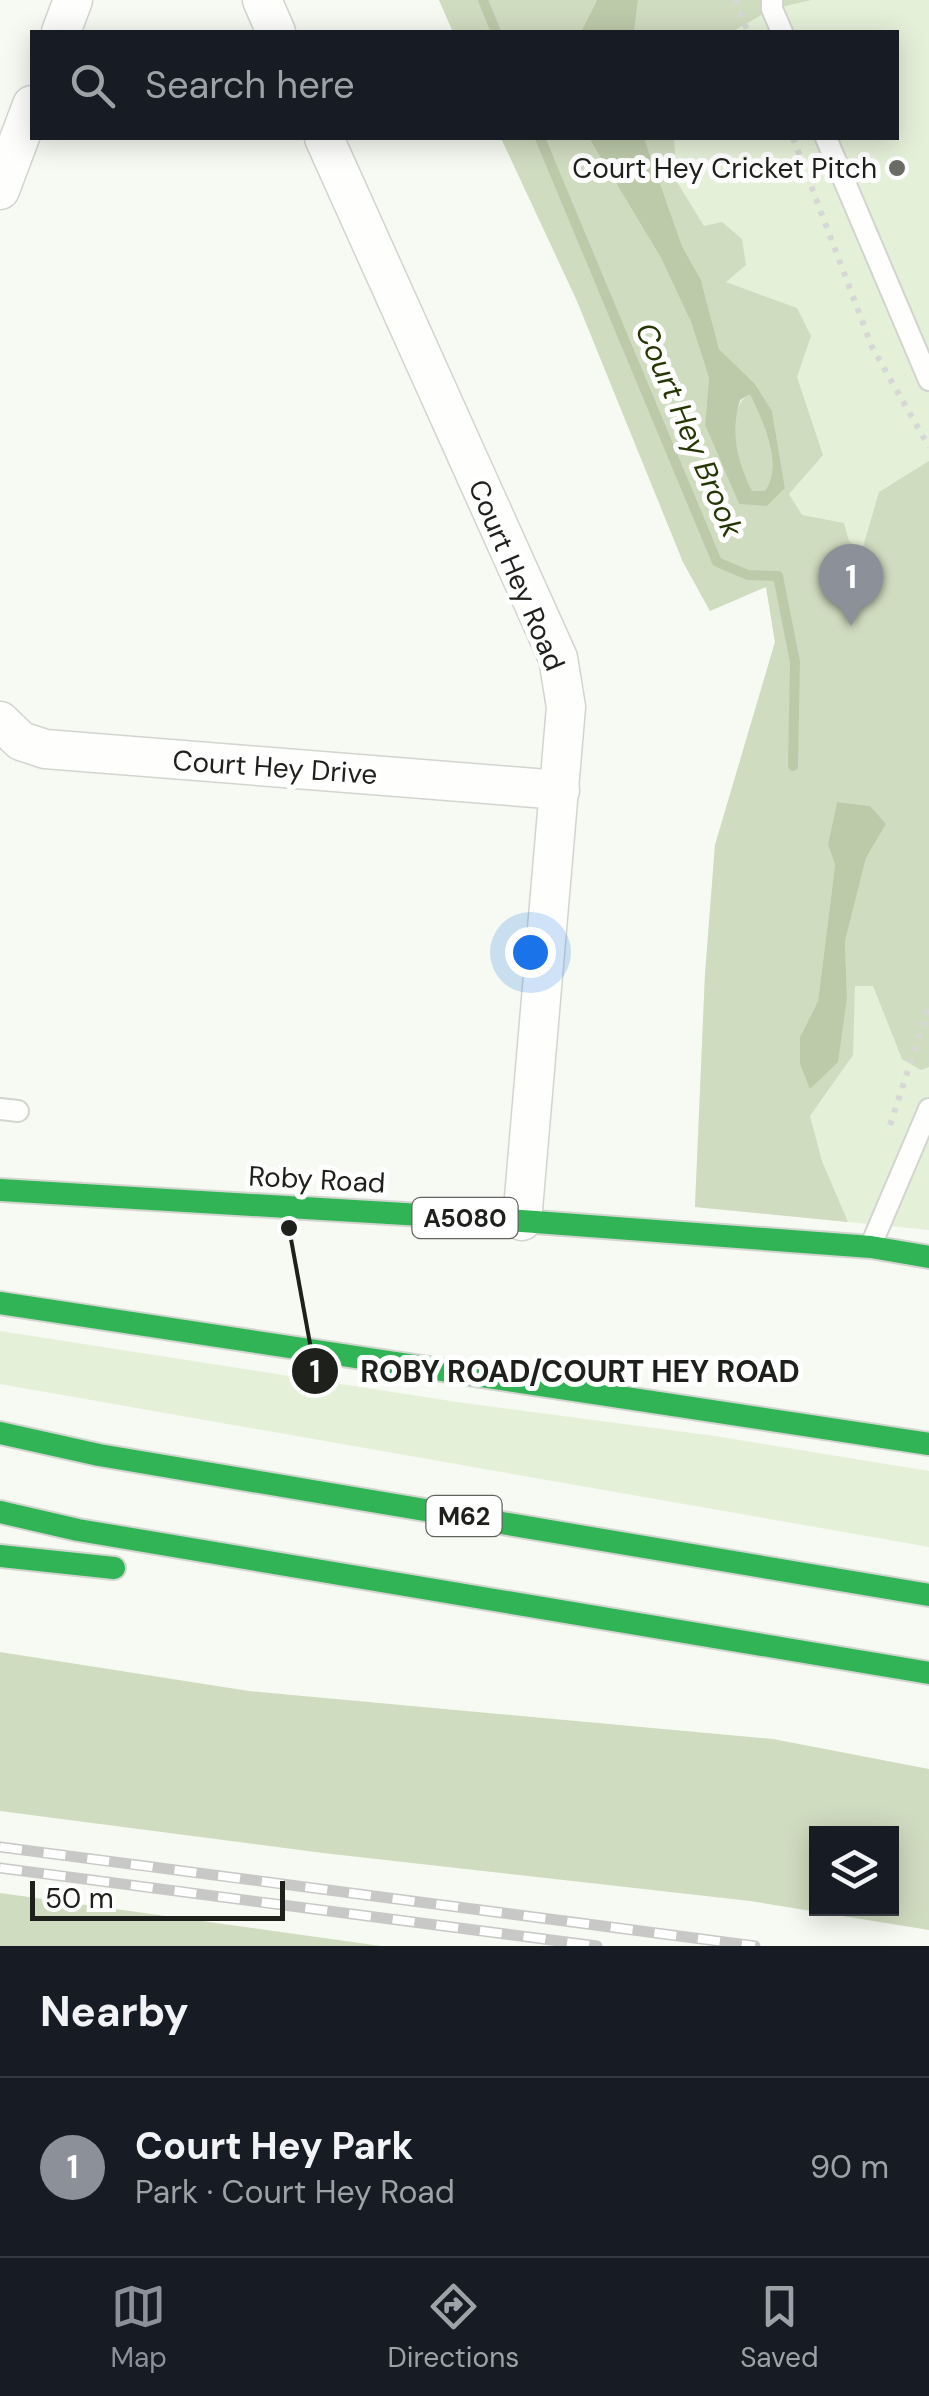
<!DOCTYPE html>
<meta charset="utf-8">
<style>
:root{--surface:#171b24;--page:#242831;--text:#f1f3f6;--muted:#9ea1a6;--line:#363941;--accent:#8c9099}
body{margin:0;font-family:"DM Sans",sans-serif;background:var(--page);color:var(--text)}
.controls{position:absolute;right:30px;bottom:30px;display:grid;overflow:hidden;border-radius:0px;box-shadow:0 5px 25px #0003}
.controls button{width:90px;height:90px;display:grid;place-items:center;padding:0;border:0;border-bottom:2px solid var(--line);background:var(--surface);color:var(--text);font:50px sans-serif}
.scale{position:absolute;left:30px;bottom:25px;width:255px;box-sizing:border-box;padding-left:10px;border:5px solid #1e201b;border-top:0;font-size:28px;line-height:35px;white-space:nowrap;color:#1e201b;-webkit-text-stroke:8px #fff;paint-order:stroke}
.you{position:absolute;left:530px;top:952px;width:35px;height:35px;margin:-25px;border:8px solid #fff;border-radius:50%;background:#1a73e8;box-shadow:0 0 0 15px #1a73e833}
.badge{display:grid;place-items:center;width:65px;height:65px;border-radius:50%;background:var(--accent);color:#fff;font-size:32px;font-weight:700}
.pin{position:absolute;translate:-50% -82px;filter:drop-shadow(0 2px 5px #0008)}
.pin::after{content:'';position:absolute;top:52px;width:35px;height:30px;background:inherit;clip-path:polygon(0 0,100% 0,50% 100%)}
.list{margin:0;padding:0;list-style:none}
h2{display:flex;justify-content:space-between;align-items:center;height:130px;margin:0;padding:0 40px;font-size:42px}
h2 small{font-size:32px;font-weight:400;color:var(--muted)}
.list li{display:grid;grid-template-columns:65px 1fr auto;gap:30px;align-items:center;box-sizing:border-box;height:180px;padding:0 40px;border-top:2px solid var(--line)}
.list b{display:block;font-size:38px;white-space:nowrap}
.list p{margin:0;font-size:32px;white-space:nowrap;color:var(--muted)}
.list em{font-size:32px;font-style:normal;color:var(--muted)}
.icon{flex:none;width:55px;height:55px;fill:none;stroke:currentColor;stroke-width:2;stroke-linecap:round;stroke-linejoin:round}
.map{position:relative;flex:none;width:929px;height:1946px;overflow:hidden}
.search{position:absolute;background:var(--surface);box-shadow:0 5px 25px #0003;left:30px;right:30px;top:30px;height:110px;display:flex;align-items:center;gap:25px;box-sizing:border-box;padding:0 35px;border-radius:0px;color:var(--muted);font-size:38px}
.sheet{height:310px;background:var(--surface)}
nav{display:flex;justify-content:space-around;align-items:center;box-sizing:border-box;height:140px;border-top:2px solid var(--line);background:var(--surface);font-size:28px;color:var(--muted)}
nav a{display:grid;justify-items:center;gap:5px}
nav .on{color:var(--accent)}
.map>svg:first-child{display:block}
</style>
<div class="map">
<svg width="929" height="1946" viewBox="0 0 929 1946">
<rect width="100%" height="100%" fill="#f6faf2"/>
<g fill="#e5f0d9">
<path d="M 439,0 L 929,0 L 929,1230 L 695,1207 L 705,974 L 715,845 L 775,642 L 766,587 L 710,611 L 683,562 L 577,301 L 501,138 L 896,138 L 896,32 L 453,32 Z"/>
<path d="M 0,1331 L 457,1402 L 715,1436 L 929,1471 L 929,1547 L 0,1384 Z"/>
</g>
<g fill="#d0dcc0" fill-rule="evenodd">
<path d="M 439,0 L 597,0 L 581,32 L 453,32 Z"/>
<path d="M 638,0 L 811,0 L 772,9 L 732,32 L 634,32 Z"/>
<path d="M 501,138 L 589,138 L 661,258 L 691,322 L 709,378 L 705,425 L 739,504 L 785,488 L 772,411 L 755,384 L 719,349 L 701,280 L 682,246 L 644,138 L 674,138 L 677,182 L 704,226 L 722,222 L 742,239 L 746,265 L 726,282 L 797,308 L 811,336 L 797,377 L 823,455 L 789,494 L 802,515 L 844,523 L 849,541 L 862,550 L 879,492 L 929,461 L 929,1067 L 921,1070 L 902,1059 L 873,986 L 855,986 L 853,1055 L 810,1116 L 822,1161 L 848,1222 L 695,1207 L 705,974 L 715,845 L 775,642 L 766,587 L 710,611 L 683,562 L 577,301 ZM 837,802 L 869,806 L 886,824 L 866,858 L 845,943 L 847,997 L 811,1088 L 800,1064 L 800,1037 L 818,1001 L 835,865 L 828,844 Z"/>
<path d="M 750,393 C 762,419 783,466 766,491 L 752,492 C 738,464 720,415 750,393 Z"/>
<path d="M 0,1652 L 249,1691 L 773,1739 L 929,1769 L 929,1930 L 750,1901 L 323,1853 L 0,1811 ZM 816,1834 L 892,1834 L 892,1908 L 816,1908 Z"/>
<path d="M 0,1893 L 381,1946 L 0,1946 Z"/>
</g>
<g fill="#bccaaa" fill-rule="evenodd">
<path d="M 597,0 L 638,0 L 634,32 L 581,32 Z"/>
<path d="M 589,138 L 644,138 L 682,246 L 701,280 L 719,349 L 755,384 L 772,411 L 785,488 L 767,506 L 739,504 L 705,425 L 709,378 L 691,322 L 661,258 ZM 750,394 C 762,419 784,466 765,491 L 752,491 C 737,461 730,433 740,400 Z"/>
<path d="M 837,802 L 870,806 L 886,824 L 866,858 L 845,942 L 847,997 L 838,1062 L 810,1089 L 800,1064 L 800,1037 L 818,1001 L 835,865 L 828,844 Z"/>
</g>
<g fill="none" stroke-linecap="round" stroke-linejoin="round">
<g stroke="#bccaaa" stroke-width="10">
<path d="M 483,0 L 496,32"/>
<path d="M 540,138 L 717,562 L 748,575 L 778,576 L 795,662 L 793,766"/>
</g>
<g stroke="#d2d5cf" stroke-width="24">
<g id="lane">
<path d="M 772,0 L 772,9 L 782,32"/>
<path d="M 826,138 L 929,380"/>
<path d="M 0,1109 L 18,1111"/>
<path d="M 871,1245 L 929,1109"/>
</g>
</g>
<g stroke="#d2d5cf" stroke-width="41">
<g id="street">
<path d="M 262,0 L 276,32"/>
<path d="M 61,32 L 73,0"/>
<path d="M 324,138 L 558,658 L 566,707 L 522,1221"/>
<path d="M 0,190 L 32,105"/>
<path d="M 0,721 L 21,741 L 45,749 L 560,790"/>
</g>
</g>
<g stroke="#d2d5cf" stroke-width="26">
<g id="fast">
<path d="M 0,1190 L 522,1221 L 871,1247 L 929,1257"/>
<path d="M 0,1303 L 929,1444"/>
<path d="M 0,1433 L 99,1455 L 929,1595"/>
<path d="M 0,1512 L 78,1530 L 929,1673"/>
<path d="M 0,1556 L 114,1568"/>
</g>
</g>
<g stroke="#d7d8d6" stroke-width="6" stroke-dasharray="5 8" stroke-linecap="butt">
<path d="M 735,0 L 748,32"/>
<path d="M 793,138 L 872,347 L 929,447"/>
<path d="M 890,1125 L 929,1006"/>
</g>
<use href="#lane" stroke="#fefefd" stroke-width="20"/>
<use href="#street" stroke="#fefefd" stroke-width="38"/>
<use href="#fast" stroke="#30b455" stroke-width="22"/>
<g stroke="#c8c9c7" stroke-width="11">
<g id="rail">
<path d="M 0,1847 L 755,1946"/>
<path d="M 0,1868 L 597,1946"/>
</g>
</g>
<use href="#rail" stroke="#fff" stroke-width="8" stroke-dasharray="22" stroke-linecap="butt"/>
</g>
<circle fill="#6a6c66" stroke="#fff" stroke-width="4" cx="897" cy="168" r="10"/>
<g text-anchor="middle" stroke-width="10" stroke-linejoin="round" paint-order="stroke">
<g fill="#fff" stroke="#62635f" stroke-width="2.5">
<rect x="412.5" y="1198" width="105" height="40" rx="8"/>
<rect x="426.5" y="1496" width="75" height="40" rx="8"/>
</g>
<g font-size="25" font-weight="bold" fill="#1e201b">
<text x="465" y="1227">A5080</text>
<text x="464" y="1525">M62</text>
</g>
<g font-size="28" fill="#1e201b" stroke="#fff" text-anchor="end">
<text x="877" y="178">Court Hey Cricket Pitch</text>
</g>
<g font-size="28" fill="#1e201b" stroke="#fff">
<text transform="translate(517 575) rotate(67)" y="10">Court Hey Road</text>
<text transform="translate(275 767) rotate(4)" y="10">Court Hey Drive</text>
<text transform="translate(317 1179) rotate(3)" y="10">Roby Road</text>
</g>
<g font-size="30" font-style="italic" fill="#263705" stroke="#fff">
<text transform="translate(689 430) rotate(67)" y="10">Court Hey Brook</text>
</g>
</g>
<path fill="none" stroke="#1e201b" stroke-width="4" d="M289 1228L315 1371"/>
<g fill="#1e201b" stroke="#fff" stroke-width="4">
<circle cx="289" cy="1228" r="10"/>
<circle cx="315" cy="1371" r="25"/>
</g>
<g font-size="30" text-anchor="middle" font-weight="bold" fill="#fff">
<text x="315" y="1382">1</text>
</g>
<g font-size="30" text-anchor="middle" font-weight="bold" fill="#1e201b" stroke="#fff" stroke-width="10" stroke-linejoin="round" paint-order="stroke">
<text x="580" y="1382">ROBY ROAD/COURT HEY ROAD</text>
</g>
</svg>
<div class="controls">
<button><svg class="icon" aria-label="layers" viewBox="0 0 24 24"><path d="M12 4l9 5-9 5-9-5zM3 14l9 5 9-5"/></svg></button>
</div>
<div class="scale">50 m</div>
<div class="you"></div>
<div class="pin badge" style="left:851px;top:626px">1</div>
<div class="search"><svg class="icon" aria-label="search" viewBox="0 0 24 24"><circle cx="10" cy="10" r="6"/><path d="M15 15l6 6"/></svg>Search here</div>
</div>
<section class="sheet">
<h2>Nearby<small></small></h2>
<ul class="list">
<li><span class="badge">1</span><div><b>Court Hey Park</b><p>Park · Court Hey Road</p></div><em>90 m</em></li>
</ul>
</section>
<nav>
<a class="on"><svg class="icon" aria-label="map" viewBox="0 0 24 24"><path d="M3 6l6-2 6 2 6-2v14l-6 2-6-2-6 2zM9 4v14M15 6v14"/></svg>Map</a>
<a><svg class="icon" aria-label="directions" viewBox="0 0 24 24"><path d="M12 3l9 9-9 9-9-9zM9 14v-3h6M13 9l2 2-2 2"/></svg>Directions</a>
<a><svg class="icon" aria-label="saved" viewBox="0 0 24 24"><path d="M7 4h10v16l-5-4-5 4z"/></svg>Saved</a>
</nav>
